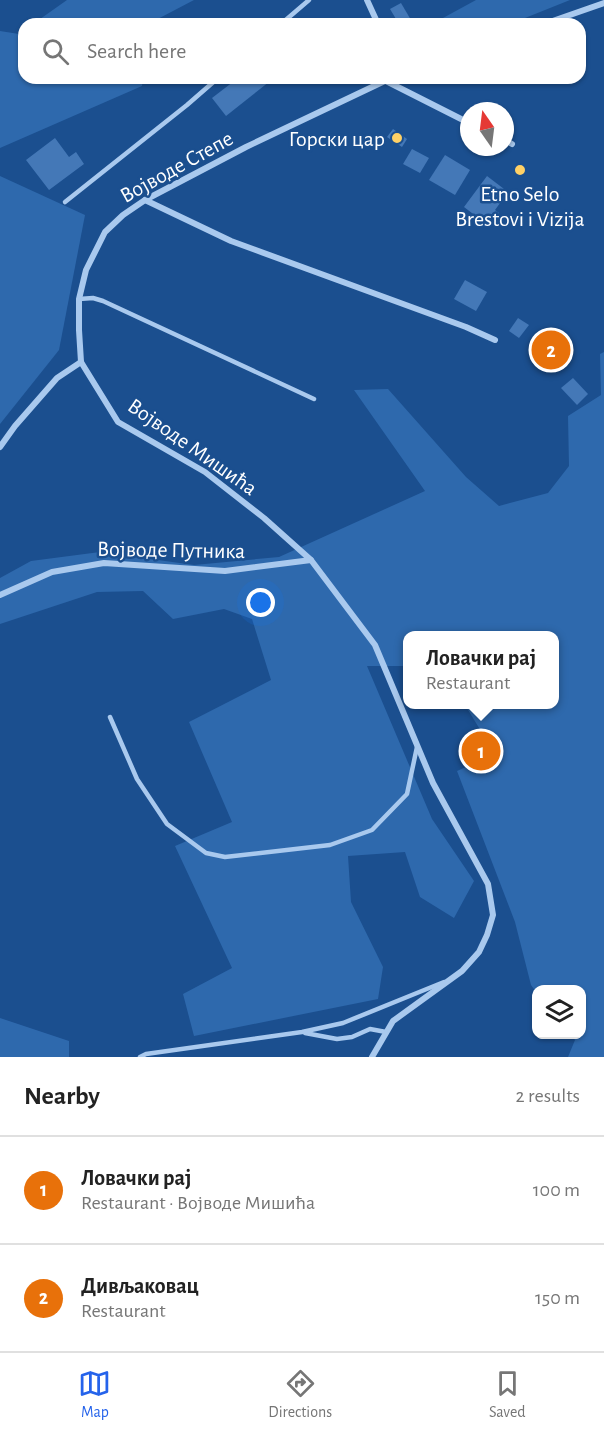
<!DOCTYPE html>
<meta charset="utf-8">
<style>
:root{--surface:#fff;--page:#f2f2f2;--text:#222;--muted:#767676;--line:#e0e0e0;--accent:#2563eb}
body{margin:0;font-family:"Alegreya Sans",sans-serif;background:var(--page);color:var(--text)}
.controls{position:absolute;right:18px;bottom:18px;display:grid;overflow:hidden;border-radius:12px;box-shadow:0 2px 4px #0004}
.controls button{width:54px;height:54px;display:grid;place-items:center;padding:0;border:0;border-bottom:2px solid var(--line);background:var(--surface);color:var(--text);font:30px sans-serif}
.compass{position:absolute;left:460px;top:102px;width:54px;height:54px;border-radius:50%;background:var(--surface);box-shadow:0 2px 4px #0004;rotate:346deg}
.you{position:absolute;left:261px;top:603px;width:21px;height:21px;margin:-15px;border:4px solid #fff;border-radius:50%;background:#1a73e8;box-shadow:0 0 0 9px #1a73e833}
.badge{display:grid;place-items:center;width:39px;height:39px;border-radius:50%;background:var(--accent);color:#fff;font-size:20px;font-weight:700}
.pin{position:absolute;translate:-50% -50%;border:3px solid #fff;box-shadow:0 2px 6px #0006}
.popup{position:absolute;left:403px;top:631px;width:156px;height:78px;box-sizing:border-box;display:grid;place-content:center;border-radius:12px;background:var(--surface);filter:drop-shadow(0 2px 4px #0005);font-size:20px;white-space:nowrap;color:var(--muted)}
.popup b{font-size:22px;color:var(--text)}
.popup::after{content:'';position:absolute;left:50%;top:100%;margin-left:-12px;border:12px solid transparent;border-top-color:var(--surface)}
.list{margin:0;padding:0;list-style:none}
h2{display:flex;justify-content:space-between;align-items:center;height:78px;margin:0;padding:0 24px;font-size:26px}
h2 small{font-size:20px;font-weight:400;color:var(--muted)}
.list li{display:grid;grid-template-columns:39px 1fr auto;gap:18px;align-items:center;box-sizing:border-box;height:108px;padding:0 24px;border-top:2px solid var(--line)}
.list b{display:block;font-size:22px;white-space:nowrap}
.list p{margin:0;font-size:20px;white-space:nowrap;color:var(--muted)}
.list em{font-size:20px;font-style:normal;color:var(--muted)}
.icon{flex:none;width:33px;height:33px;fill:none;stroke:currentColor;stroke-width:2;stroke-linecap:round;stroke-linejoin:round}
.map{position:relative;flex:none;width:604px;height:1057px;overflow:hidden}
.search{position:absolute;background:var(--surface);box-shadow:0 2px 4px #0004;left:18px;right:18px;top:18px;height:66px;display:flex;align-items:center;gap:15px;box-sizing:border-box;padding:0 21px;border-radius:18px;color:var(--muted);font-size:22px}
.sheet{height:294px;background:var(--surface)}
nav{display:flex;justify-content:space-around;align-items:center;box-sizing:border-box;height:84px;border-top:2px solid var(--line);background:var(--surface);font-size:16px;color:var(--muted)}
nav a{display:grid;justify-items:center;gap:3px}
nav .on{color:var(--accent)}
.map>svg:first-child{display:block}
</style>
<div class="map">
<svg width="604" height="1057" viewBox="0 0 604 1057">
<rect width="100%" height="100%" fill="#1b4f8f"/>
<g fill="#2e69ad">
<path d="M 67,0 L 194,0 L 152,22 L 151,24 L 33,24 Z"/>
<path d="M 476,0 L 570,0 L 510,24 L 432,24 Z"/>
<path d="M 24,30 L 24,78 L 143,78 L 142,86 L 0,148 L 0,31 L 19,34 Z"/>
<path d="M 0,176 L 85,215 L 59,350 L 0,424 Z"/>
<path d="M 604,352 L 604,1057 L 568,1057 L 575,1040 L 571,1035 L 582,1034 L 582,990 L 536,990 L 536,992 L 531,985 L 515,922 L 457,771 L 495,754 L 465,705 L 554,704 L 554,636 L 408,636 L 407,666 L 367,666 L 432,819 L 474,881 L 454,918 L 420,897 L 405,852 L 348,856 L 351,902 L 383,967 L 378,999 L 194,1036 L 183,994 L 232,968 L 175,846 L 232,822 L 189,722 L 271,680 L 252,619 L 224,609 L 173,619 L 143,591 L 97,592 L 0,624 L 0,578 L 31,561 L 100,552 L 194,565 L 279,557 L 425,491 L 354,390 L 388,389 L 466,477 L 499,506 L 548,493 L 569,466 L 568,416 L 601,395 L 600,354 Z"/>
<path d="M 0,1018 L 69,1041 L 69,1057 L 0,1057 Z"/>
</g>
<g fill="#4478b7">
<path d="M 401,3 L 411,20 L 403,24 L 399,24 L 390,9 Z"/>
<path d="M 238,78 L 274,78 L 226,116 L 212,98 Z"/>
<path d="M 393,129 L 407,139 L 402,147 L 387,137 Z"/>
<path d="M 55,138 L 69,157 L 76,152 L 84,164 L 49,190 L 26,160 Z"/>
<path d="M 412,149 L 429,158 L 420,173 L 403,164 Z"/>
<path d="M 445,155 L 470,170 L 455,195 L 429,180 Z"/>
<path d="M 487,176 L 508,192 L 495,210 L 499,213 L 489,226 L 464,207 Z"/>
<path d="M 465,280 L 487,292 L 476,311 L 454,299 Z"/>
<path d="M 518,318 L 529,325 L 519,338 L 509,331 Z"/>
<path d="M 551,329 L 571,345 L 550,370 L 531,354 Z"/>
<path d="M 573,378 L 588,394 L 577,405 L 561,388 Z"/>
</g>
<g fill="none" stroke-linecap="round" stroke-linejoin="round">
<g stroke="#a9c9ee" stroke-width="4.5">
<path d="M 281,24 L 309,0"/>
<path d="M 65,202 L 187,105 L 218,78"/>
<path d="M 79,299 L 93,298 L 103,301 L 314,399"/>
<path d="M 110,717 L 137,779 L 167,824 L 206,853 L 225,857 L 330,845 L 372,830 L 407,794 L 417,747"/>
<path d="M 305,1033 L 337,1039 L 352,1037 L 370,1029 L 386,1032"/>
<path d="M 140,1057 L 146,1054 L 302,1032 L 343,1023 L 444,982"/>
</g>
<g stroke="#a9c9ee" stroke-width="6">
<path d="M 367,0 L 378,24"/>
<path d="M 544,24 L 604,3"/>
<path d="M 384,80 L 469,123"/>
<path d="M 505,140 L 512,144"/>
<path d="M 145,200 L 231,241 L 466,327 L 495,340"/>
<path d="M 0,447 L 15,426 L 57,378 L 81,362"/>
<path d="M 0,595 L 52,572 L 104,563 L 225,571 L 311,560"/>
<path d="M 372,1057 L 393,1021 L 462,971 L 479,952 L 487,935 L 493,915 L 488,884 L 433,783 L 375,645 L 311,560 L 264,518 L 205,472 L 118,422 L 81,362 L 79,330 L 79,299 L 86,270 L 105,232 L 123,215 L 145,200 L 246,147 L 391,78"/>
</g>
</g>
<g fill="#ffd166" stroke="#1b4f8f" stroke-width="2">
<circle cx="397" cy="138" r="6"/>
<circle cx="520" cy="170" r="6"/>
</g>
<g text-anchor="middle" stroke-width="5" stroke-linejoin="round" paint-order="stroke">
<g font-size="22" fill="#fff" stroke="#1b4f8f" text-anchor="end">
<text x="385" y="146">Горски цар</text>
<text x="520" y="201" text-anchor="middle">Etno Selo<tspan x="520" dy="25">Brestovi i Vizija</tspan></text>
</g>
<g font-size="22" fill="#fff" stroke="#1b4f8f">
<text transform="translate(176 166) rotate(-29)" y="8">Војводе Степе</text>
<text transform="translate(193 446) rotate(35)" y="8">Војводе Мишића</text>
<text transform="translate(171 549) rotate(1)" y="8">Војводе Путника</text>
</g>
</g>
</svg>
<div class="controls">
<button><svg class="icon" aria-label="layers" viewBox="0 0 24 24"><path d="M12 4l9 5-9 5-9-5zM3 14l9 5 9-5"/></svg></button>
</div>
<svg class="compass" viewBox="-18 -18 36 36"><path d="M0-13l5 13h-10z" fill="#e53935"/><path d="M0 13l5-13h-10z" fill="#767676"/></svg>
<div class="you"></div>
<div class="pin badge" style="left:481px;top:751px;background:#e8710a">1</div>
<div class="popup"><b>Ловачки рај</b>Restaurant</div>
<div class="pin badge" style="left:551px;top:350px;background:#e8710a">2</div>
<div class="search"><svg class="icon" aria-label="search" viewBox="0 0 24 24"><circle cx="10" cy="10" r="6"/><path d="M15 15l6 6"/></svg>Search here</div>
</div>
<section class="sheet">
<h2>Nearby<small>2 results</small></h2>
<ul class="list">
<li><span class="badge" style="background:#e8710a">1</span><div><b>Ловачки рај</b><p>Restaurant · Војводе Мишића</p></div><em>100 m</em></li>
<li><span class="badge" style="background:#e8710a">2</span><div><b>Дивљаковац</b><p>Restaurant</p></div><em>150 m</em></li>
</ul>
</section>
<nav>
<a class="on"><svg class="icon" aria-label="map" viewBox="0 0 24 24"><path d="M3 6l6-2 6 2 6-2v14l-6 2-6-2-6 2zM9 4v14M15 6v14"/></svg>Map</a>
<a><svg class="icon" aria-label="directions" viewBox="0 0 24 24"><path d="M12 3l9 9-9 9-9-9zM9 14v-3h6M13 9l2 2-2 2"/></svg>Directions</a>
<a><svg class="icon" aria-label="saved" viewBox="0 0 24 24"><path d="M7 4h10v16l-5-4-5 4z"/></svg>Saved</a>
</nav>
